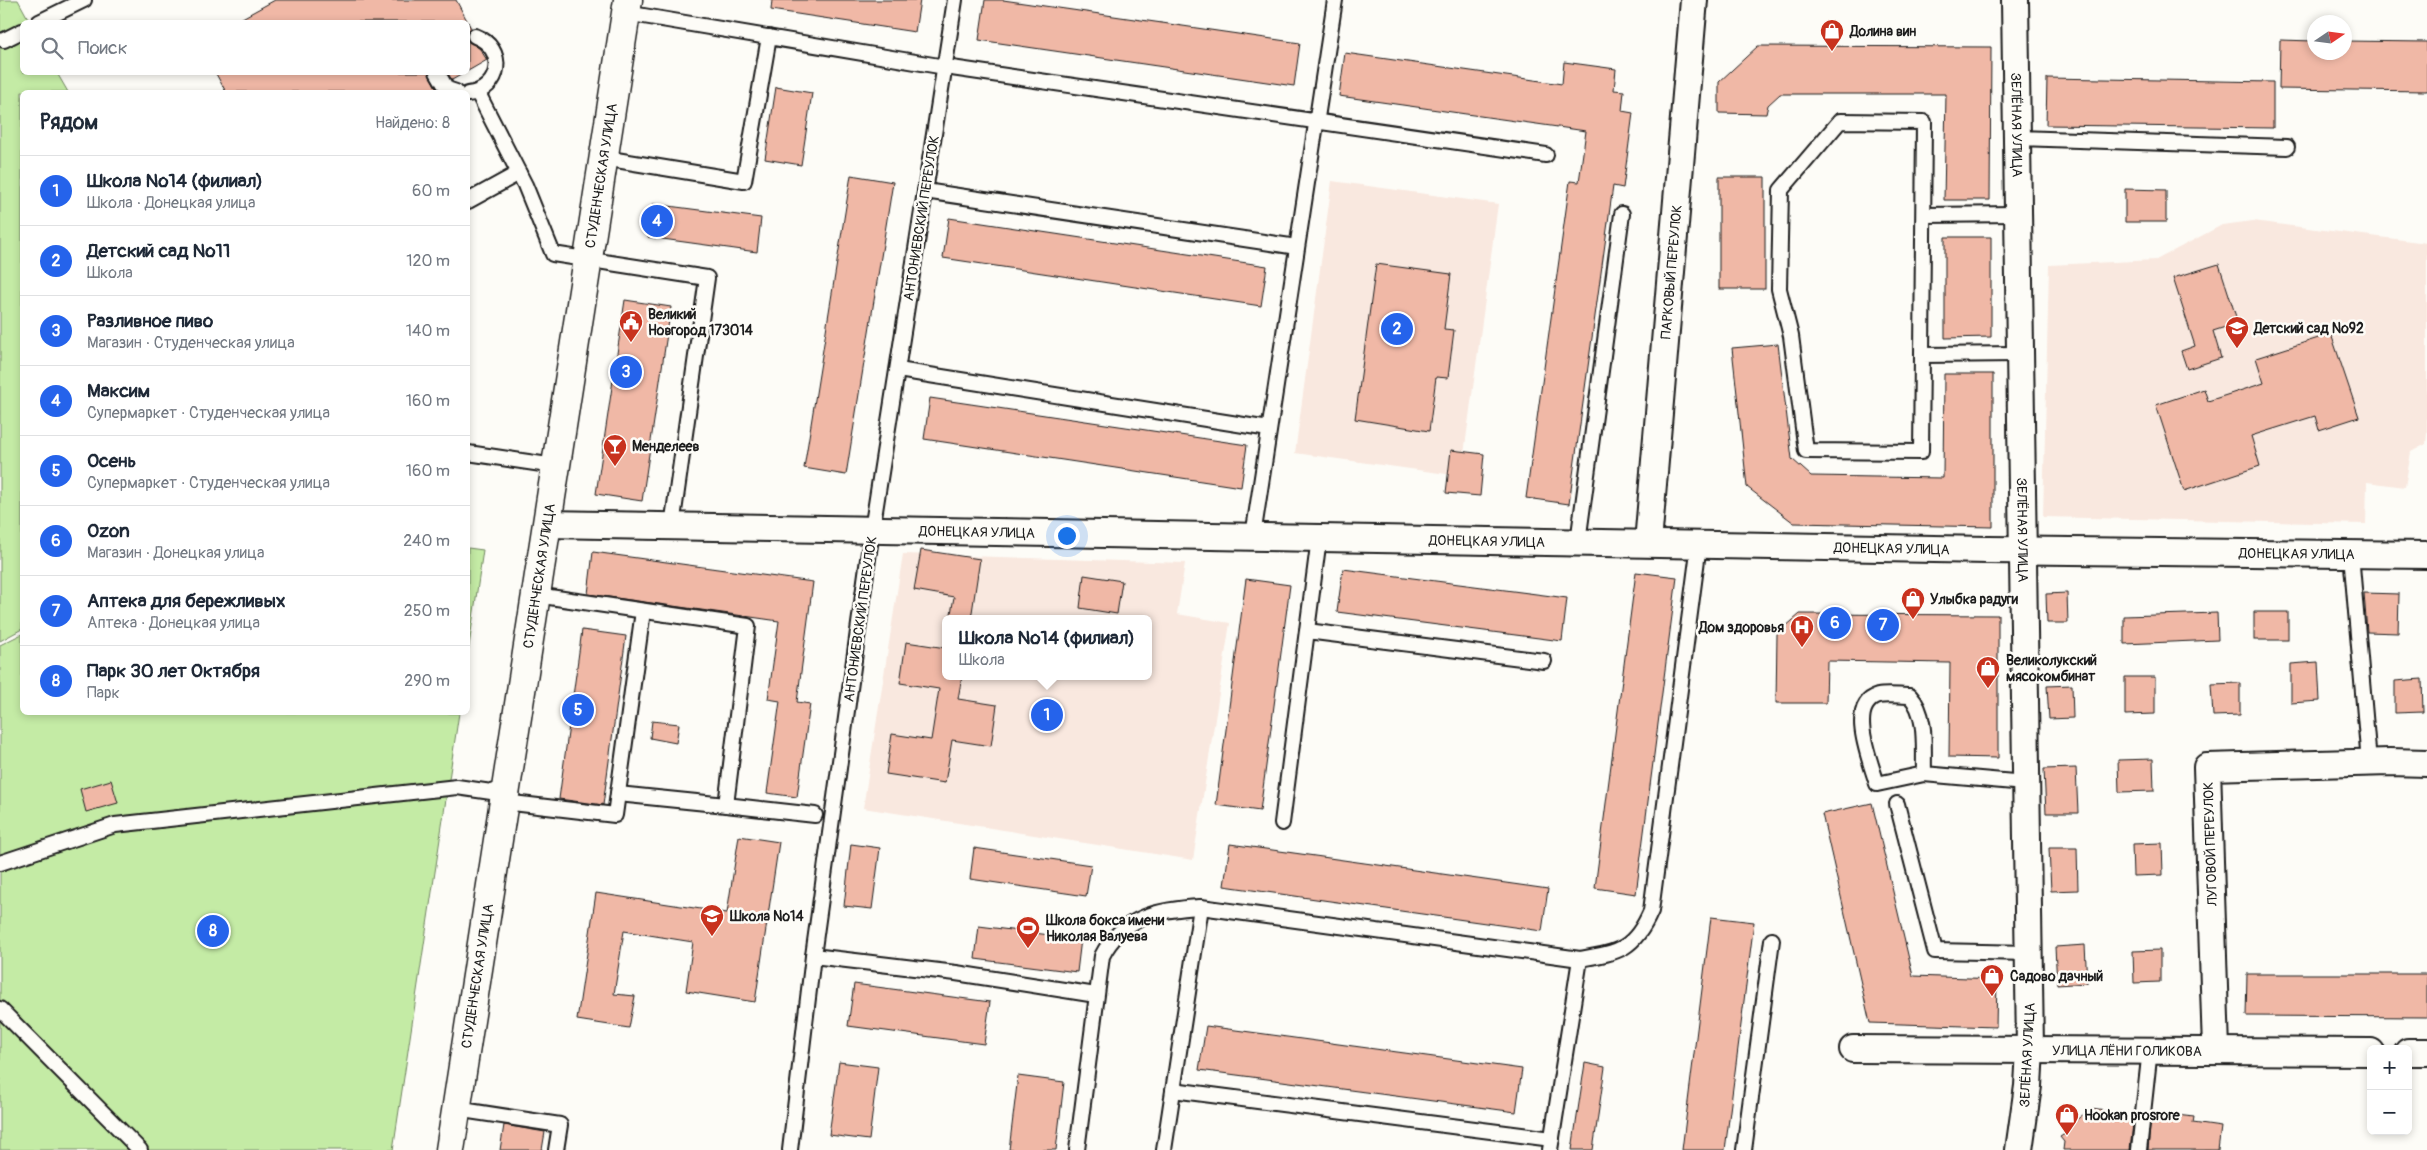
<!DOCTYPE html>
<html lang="ru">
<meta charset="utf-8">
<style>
:root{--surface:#fff;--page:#f2f2f3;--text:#1f2937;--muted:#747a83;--line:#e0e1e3;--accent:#2563eb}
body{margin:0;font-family:Pangolin,sans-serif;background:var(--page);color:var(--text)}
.controls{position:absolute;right:15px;bottom:15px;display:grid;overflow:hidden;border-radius:8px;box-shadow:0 2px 8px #0003}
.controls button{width:45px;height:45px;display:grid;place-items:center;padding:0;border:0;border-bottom:1px solid var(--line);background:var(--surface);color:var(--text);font:25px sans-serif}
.compass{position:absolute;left:2307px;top:15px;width:45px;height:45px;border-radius:50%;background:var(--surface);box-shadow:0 2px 8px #0003;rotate:77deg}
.you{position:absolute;left:1066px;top:535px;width:18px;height:18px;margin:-12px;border:4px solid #fff;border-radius:50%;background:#1a73e8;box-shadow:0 0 0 8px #1a73e833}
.badge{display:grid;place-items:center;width:32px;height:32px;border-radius:50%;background:var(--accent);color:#fff;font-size:16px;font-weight:700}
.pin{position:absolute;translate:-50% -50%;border:2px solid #fff;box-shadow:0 1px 5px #0006}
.popup{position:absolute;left:942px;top:615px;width:210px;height:65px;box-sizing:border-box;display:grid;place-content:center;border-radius:8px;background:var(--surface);filter:drop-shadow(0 1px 4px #0005);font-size:16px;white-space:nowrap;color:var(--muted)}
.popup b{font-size:19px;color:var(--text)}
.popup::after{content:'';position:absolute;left:50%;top:100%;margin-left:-10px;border:10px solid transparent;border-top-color:var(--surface)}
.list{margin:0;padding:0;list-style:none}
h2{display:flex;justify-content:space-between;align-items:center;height:65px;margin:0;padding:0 20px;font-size:21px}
h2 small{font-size:16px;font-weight:400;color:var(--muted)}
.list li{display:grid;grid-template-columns:32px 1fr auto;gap:15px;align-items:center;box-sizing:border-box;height:70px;padding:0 20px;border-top:1px solid var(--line)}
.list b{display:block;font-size:19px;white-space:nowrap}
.list p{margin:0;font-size:16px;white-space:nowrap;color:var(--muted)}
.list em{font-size:16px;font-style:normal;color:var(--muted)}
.icon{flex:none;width:28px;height:28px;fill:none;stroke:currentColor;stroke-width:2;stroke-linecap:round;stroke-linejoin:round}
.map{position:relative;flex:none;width:2427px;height:1150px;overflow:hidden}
.search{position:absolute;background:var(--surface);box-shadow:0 2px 8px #0003;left:20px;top:20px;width:450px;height:55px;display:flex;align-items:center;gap:12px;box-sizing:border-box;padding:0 18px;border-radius:8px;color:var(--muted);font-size:19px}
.panel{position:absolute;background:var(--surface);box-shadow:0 2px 8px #0003;left:20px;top:90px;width:450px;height:625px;border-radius:8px}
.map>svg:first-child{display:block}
</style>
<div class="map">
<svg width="2427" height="1150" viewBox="0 0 2427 1150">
<rect width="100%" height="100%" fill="#fdfcf7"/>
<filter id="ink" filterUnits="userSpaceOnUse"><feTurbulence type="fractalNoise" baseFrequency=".02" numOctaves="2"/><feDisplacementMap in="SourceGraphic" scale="10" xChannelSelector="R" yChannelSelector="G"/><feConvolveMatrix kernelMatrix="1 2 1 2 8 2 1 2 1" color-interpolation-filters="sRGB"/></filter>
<g filter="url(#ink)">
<g fill="#f9e8df" fill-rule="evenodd">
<path d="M 1332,181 L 1498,204 L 1461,476 L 1295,453 Z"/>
<path d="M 2253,221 L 2427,243 L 2427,433 L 2426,444 L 2411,452 L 2405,487 L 2367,482 L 2366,524 L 2043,517 L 2049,265 L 2156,260 L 2222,225 Z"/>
<path d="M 903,554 L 1185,563 L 1177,614 L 1230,623 L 1193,860 L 863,808 ZM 946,619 L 1148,619 L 1148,676 L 946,676 Z"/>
</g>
<g fill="#c4eba5" stroke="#708460">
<path d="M 0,0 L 18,0 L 30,22 L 22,22 L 22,72 L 57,73 L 68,92 L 22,92 L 22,629 L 0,641 Z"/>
<path d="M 468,548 L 483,550 L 468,653 Z"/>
<path d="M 22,634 L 22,712 L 459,713 L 393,1150 L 0,1150 L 0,645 Z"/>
</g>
<g fill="#f0b8a6" stroke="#1c1c1c">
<path d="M 275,0 L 456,0 L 471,28 L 468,32 L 468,22 L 235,22 Z"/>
<path d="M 772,0 L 920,0 L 915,32 L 771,10 Z"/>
<path d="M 985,0 L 1003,0 L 1300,43 L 1294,86 L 979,40 Z"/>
<path d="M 468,40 L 480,49 L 487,60 L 468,71 Z"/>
<path d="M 2280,40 L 2314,41 L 2314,52 L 2344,52 L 2344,41 L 2427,42 L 2427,91 L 2279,89 Z"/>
<path d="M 1758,46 L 1991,47 L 1990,200 L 1944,200 L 1946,94 L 1780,94 L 1768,105 L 1766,114 L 1719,113 L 1719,82 Z"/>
<path d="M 1345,53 L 1562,84 L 1564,62 L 1616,69 L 1614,90 L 1624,91 L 1622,111 L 1633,113 L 1623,188 L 1613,186 L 1569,504 L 1526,498 L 1570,181 L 1579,182 L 1586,131 L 1339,96 Z"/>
<path d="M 215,72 L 428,72 L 437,89 L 430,92 L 226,92 Z"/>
<path d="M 447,72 L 466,72 L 452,80 Z"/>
<path d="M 2047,78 L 2273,82 L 2273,128 L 2046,125 Z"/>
<path d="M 776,87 L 812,93 L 801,165 L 765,159 Z"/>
<path d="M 851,175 L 893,182 L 846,475 L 804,468 Z"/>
<rect x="1719" y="177" width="46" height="112"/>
<path d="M 2125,189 L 2166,190 L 2166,222 L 2125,222 Z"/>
<path d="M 653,204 L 761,218 L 757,252 L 648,237 Z"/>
<path d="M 949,218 L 1267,266 L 1261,306 L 943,258 Z"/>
<path d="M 1945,237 L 1991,237 L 1991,337 L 1945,338 Z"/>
<path d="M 1376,264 L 1451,274 L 1444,329 L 1454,330 L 1448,378 L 1436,377 L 1429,431 L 1355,419 Z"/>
<path d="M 2219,264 L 2238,323 L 2213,331 L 2221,358 L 2187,369 L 2181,351 L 2195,346 L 2173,278 Z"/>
<path d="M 625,300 L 671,307 L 642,501 L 596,494 Z"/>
<path d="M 2331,334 L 2359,417 L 2319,430 L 2315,416 L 2251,436 L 2260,466 L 2184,491 L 2156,405 L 2204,389 L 2208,401 L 2264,383 L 2256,358 Z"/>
<path d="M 1778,344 L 1792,459 L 1811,476 L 1943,478 L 1944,374 L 1993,374 L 1993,527 L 1794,523 L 1747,487 L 1732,348 Z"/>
<path d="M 930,398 L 1247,445 L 1241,487 L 924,439 Z"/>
<path d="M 1451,450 L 1484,454 L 1480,496 L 1446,493 Z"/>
<path d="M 921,550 L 980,559 L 971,619 L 950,619 L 954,597 L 914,590 Z"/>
<path d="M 593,552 L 813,582 L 797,702 L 810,704 L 797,797 L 767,793 L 780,701 L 768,699 L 779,621 L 588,594 Z"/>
<path d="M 1343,569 L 1567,598 L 1562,641 L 1337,612 Z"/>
<path d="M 1636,572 L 1677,577 L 1636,894 L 1595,888 Z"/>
<path d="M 1084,575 L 1122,581 L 1117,614 L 1080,608 Z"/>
<path d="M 1246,579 L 1290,585 L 1260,811 L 1216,805 Z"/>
<path d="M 2067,593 L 2068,623 L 2047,623 L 2046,594 Z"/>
<path d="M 2364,593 L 2399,594 L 2398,633 L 2367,632 Z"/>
<rect x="2254" y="612" width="34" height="28"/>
<path d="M 2217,613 L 2218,640 L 2124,644 L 2124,616 Z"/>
<path d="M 1800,614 L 1998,615 L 1998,758 L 1949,757 L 1950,663 L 1827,661 L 1826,703 L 1776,703 L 1777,634 Z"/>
<path d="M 582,630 L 626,636 L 603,805 L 559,799 Z"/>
<path d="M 906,642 L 946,648 L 946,676 L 962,676 L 958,699 L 997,705 L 991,746 L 952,740 L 945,783 L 886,774 L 892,734 L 931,740 L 939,689 L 900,683 Z"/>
<path d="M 2318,662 L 2320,701 L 2291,703 L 2291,664 Z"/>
<path d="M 2125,677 L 2155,677 L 2155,714 L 2125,715 Z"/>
<path d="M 2422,679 L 2423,712 L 2395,713 L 2395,681 Z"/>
<path d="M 2240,683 L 2240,715 L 2213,716 L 2211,684 Z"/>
<path d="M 2072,685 L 2073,718 L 2049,719 L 2047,686 Z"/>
<path d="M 652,721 L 679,724 L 676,743 L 650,738 Z"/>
<path d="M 2153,759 L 2154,791 L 2119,792 L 2118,760 Z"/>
<path d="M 2076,768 L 2078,813 L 2046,813 L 2044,769 Z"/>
<path d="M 111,780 L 118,803 L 86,812 L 80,789 Z"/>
<path d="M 1872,803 L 1913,976 L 1997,979 L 1996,1027 L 1870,1023 L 1822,814 Z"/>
<path d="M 739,836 L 779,842 L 755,1002 L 686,991 L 693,942 L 624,931 L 614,994 L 635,996 L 629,1028 L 577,1020 L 596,893 L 727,913 Z"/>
<path d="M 2162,843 L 2163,875 L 2133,876 L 2132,844 Z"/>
<path d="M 851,844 L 880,848 L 872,909 L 844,906 Z"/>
<path d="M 1230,844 L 1548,889 L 1542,931 L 1224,886 Z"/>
<path d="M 974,848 L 1091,865 L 1086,896 L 970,879 Z"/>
<path d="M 2049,848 L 2077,848 L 2078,890 L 2051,891 Z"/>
<path d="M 1711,917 L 1754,922 L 1737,1056 L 1725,1150 L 1682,1150 Z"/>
<path d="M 979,926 L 1081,939 L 1077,972 L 975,959 Z"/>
<path d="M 2085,945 L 2087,983 L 2057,985 L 2055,947 Z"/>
<path d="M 2160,950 L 2160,982 L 2134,983 L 2133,951 Z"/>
<path d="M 2247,974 L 2427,974 L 2427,1017 L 2246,1016 Z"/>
<path d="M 854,984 L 990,1002 L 984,1044 L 848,1026 Z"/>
<path d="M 1206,1026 L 1522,1069 L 1516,1112 L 1199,1070 Z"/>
<path d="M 839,1062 L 878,1067 L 869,1140 L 829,1135 Z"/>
<path d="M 1585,1063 L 1605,1067 L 1593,1150 L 1572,1150 Z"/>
<path d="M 1018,1076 L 1064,1082 L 1056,1150 L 1009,1150 Z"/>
<path d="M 2091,1109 L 2134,1115 L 2130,1150 L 2063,1150 L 2064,1142 L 2060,1137 L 2068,1132 L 2065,1128 Z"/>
<path d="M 2167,1114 L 2194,1117 L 2193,1123 L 2221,1127 L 2218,1150 L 2148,1150 L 2151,1117 L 2166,1119 Z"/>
<path d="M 504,1125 L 545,1132 L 542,1150 L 500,1150 Z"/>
</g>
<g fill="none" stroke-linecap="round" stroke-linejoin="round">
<g stroke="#1c1c1c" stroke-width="18">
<g id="lane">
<path d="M 955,0 L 872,530 L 813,956 L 956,973 L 1096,995"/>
<path d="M 626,13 L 945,67 L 1546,155"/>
<path d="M 39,22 L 84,0"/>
<path d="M 4,40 L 22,31"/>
<path d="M 437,72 L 447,89 L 456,92"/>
<path d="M 478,93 L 525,185 L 553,254 L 707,278 L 672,526"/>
<path d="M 468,94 C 502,90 507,48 475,36"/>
<path d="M 2016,138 L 2287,147"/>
<path d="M 604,158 L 744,181 L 769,37"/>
<path d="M 925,191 L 1297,247"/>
<path d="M 468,201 L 519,173"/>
<path d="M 1924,215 L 2017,214"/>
<path d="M 1922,355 L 1924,122 L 1840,121 L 1781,190 L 1779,289 L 1791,336 L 1806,451 L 1921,452 L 1922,355 L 2019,354"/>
<path d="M 898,370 L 1269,429"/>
<path d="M 468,453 L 555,466"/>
<path d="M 1253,536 L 1335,0"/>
<path d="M 1578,542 L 1622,214"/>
<path d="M 2351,554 L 2369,762"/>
<path d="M 536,595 L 748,626 L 726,805 L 815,815"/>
<path d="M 1307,631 L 1544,661"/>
<path d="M 1924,774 C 1923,750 1928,715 1910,696 C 1900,696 1887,694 1878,696 C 1846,705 1871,762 1877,784 L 1924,774 L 2025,783"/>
<path d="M 618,794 L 726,805"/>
<path d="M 504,802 L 615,815 L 643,611"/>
<path d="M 1897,804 L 1935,951 L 2029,953"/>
<path d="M 1282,823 L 1319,538"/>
<path d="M 0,863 L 115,825 L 457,787 L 505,794"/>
<path d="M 0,1009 L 140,1150"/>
<path d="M 1173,1090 L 1552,1139"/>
<path d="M 456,1109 L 560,1125 L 556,1150"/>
<path d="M 790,1150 L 813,956"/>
<path d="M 1077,1150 L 1102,956 C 1122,916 1161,909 1201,907 L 1580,959 C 1619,952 1634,950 1651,911 L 1699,544"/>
<path d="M 1164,1150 L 1201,907"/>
<path d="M 1550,1150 L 1580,959"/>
<path d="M 1744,1150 L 1772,940"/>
<path d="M 2139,1150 L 2150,1049"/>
</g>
</g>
<g stroke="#1c1c1c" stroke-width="30">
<g id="street">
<path id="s1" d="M 2015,0 L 2030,1049 L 2028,1086 L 2019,1150"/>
<path id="s2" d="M 547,524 L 1988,550 L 2427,555"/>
<path id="s3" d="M 1648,543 L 1694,0"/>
<path id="s4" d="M 1853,1049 L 2371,1052"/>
<path d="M 2216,1050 L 2207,767 L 2390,762 L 2427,763"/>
<path d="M 2408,1052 L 2427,1052"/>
</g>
</g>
<g stroke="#1c1c1c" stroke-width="31">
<g id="secondary">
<path id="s5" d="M 450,1150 L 628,0"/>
</g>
</g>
<use href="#lane" stroke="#fdfcf7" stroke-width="14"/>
<use href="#street" stroke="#fdfcf7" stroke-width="26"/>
<use href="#secondary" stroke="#fdfcf7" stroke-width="28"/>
</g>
</g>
<defs>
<g id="shop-pin" transform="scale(1.25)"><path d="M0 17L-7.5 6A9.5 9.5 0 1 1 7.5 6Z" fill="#c8321e" stroke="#fdfcf7"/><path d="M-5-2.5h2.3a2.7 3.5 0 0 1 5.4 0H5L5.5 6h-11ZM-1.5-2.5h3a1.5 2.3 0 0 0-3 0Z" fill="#fff"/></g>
<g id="civic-pin" transform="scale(1.25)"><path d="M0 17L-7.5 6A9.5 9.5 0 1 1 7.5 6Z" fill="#c8321e" stroke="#fdfcf7"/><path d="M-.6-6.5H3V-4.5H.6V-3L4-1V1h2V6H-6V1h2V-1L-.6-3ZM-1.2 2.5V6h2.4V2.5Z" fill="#fff"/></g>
<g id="school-pin" transform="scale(1.25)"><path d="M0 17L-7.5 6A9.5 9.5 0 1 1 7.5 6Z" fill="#c8321e" stroke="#fdfcf7"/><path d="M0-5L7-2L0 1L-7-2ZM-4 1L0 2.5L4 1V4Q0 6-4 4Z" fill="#fff"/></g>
<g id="bar-pin" transform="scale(1.25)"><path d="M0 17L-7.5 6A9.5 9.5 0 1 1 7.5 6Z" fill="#c8321e" stroke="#fdfcf7"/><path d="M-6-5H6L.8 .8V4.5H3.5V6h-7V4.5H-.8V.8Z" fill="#fff"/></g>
<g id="hospital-pin" transform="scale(1.25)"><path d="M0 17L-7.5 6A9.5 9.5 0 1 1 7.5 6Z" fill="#c8321e" stroke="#fdfcf7"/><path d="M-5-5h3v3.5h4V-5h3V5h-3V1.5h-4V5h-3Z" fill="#fff"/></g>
<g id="stadium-pin" transform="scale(1.25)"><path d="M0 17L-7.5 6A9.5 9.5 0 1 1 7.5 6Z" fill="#c8321e" stroke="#fdfcf7"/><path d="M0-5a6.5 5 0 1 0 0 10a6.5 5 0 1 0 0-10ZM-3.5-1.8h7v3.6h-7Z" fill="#fff"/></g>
</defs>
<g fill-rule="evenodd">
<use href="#shop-pin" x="1832" y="31"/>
<use href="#civic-pin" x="631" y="322"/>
<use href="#school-pin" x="2237" y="328"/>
<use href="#bar-pin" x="615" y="446"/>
<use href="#shop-pin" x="1913" y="599"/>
<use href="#hospital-pin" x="1802" y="627"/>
<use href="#shop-pin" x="1988" y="668"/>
<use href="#school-pin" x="712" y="916"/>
<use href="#stadium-pin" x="1028" y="928"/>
<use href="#shop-pin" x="1992" y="976"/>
<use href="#shop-pin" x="2067" y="1115"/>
</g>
<g text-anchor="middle" stroke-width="5" stroke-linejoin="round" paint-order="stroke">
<g font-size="14" font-weight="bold" fill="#1c1c1c" stroke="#fdfcf7" text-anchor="start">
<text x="1850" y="36">Долина вин</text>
<text x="648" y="319">Великий<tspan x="648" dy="16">Новгород 173014</tspan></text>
<text x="2254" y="333">Детский сад №92</text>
<text x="632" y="451">Менделеев</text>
<text x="1930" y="604">Улыбка радуги</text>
<text x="1784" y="632" text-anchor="end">Дом здоровья</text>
<text x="2006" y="665">Великолукский<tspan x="2006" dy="16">мясокомбинат</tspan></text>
<text x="730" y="921">Школа №14</text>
<text x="1046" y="925">Школа бокса имени<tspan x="1046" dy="16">Николая Валуева</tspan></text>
<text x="2010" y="981">Садово дачный</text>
<text x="2084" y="1120">Hookan prosrore</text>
</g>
<g font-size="14" fill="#1c1c1c" stroke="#fdfcf7">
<text dy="5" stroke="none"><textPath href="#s1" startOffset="125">ЗЕЛЁНАЯ УЛИЦА</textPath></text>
<text dy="5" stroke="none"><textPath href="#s5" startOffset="986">СТУДЕНЧЕСКАЯ УЛИЦА</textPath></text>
<text transform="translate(921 218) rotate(-81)" y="5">АНТОНИЕВСКИЙ ПЕРЕУЛОК</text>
<text dy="5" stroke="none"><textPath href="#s3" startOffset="272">ПАРКОВЫЙ ПЕРЕУЛОК</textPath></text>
<text dy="5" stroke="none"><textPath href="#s1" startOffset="530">ЗЕЛЁНАЯ УЛИЦА</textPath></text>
<text dy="5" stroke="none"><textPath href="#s2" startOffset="430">ДОНЕЦКАЯ УЛИЦА</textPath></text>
<text dy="5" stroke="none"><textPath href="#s2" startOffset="940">ДОНЕЦКАЯ УЛИЦА</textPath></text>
<text dy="5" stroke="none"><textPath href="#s2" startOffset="1345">ДОНЕЦКАЯ УЛИЦА</textPath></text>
<text dy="5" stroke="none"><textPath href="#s2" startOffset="1750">ДОНЕЦКАЯ УЛИЦА</textPath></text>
<text dy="5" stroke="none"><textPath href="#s5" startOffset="581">СТУДЕНЧЕСКАЯ УЛИЦА</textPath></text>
<text transform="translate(860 619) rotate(-82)" y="5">АНТОНИЕВСКИЙ ПЕРЕУЛОК</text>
<text transform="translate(2210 844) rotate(-92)" y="5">ЛУГОВОЙ ПЕРЕУЛОК</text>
<text dy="5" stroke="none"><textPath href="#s5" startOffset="176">СТУДЕНЧЕСКАЯ УЛИЦА</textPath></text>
<text dy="5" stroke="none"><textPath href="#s4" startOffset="274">УЛИЦА ЛЁНИ ГОЛИКОВА</textPath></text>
<text transform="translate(2027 1055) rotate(-87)" y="5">ЗЕЛЁНАЯ УЛИЦА</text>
</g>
</g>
</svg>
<div class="controls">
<button>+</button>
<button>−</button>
</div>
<svg class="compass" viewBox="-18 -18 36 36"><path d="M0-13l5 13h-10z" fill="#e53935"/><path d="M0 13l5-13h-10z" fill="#747a83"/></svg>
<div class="you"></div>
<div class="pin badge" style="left:1047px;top:715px">1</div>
<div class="popup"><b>Школа №14 (филиал)</b>Школа</div>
<div class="pin badge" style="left:1397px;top:329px">2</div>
<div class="pin badge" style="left:626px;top:372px">3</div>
<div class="pin badge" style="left:657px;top:221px">4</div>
<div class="pin badge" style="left:578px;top:710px">5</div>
<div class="pin badge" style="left:1835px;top:623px">6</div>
<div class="pin badge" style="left:1883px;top:625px">7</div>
<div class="pin badge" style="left:213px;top:931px">8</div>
<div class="search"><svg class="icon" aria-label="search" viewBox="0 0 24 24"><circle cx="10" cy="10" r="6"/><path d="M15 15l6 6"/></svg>Поиск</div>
<section class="panel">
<h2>Рядом<small>Найдено: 8</small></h2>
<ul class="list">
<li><span class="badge">1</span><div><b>Школа №14 (филиал)</b><p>Школа · Донецкая улица</p></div><em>60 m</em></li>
<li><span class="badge">2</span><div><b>Детский сад №11</b><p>Школа</p></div><em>120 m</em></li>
<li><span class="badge">3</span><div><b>Разливное пиво</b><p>Магазин · Студенческая улица</p></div><em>140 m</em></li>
<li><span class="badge">4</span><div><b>Максим</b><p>Супермаркет · Студенческая улица</p></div><em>160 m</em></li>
<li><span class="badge">5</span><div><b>Осень</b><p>Супермаркет · Студенческая улица</p></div><em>160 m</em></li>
<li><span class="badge">6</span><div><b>Ozon</b><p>Магазин · Донецкая улица</p></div><em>240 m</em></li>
<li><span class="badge">7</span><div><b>Аптека для бережливых</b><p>Аптека · Донецкая улица</p></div><em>250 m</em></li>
<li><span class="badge">8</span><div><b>Парк 30 лет Октября</b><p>Парк</p></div><em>290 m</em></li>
</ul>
</section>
</div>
